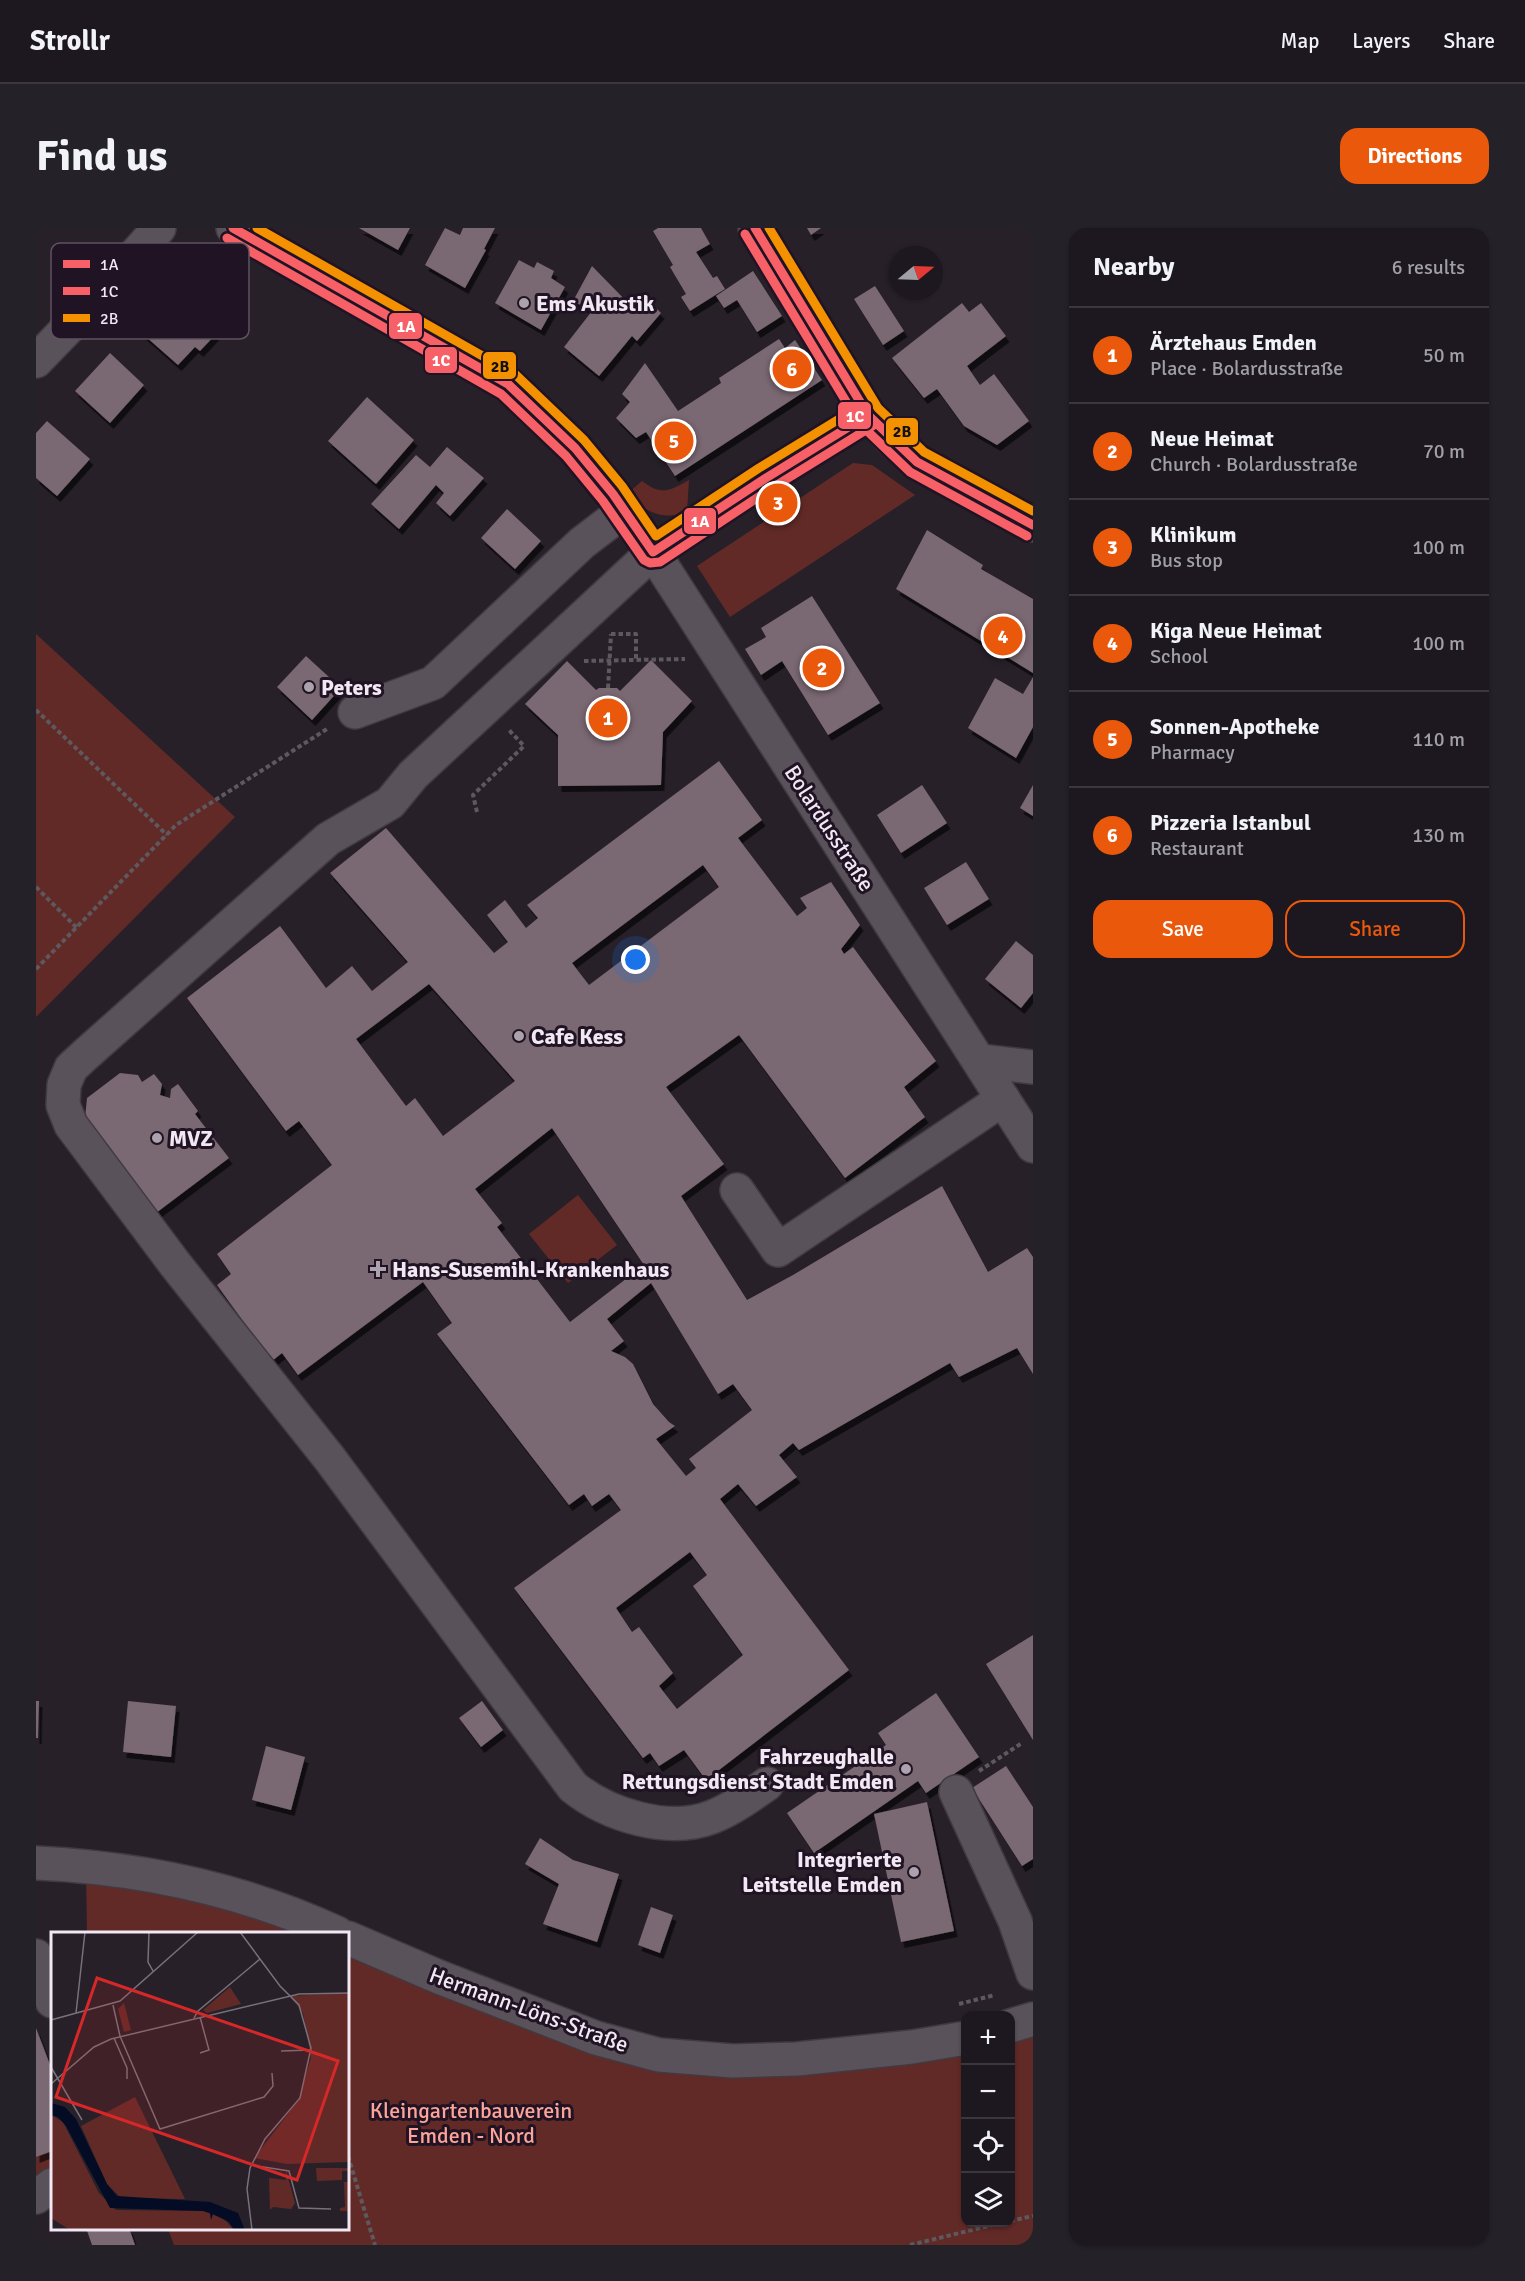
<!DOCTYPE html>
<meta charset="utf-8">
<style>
:root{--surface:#1d181f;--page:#252128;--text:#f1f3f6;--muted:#a0a0a4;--line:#3b373d;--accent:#ea580c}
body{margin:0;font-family:Signika,sans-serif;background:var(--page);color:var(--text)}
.controls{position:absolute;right:18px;bottom:18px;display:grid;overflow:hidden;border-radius:12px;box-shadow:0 2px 4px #0004}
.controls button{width:54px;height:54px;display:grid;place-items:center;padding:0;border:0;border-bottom:2px solid var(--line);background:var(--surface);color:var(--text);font:30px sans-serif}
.compass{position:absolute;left:853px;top:18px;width:54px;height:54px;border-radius:50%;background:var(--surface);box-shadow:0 2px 4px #0004;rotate:71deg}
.you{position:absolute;left:600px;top:732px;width:21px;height:21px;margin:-15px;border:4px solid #fff;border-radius:50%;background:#1a73e8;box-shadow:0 0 0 9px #1a73e833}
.badge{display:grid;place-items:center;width:39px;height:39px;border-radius:50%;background:var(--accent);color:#fff;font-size:20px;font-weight:700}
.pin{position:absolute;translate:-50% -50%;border:3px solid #fff;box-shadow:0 2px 6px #0006}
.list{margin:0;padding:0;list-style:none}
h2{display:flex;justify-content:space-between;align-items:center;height:78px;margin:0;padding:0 24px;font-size:26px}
h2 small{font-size:20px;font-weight:400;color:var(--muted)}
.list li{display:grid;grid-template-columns:39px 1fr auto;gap:18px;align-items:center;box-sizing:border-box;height:96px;padding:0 24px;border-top:2px solid var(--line)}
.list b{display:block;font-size:22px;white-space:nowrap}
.list p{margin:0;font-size:20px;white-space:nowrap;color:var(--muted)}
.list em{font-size:20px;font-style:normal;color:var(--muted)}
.actions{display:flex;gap:12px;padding:18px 24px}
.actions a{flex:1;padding:14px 0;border:2px solid var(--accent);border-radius:18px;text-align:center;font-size:21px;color:var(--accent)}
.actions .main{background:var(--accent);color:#fff}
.icon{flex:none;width:33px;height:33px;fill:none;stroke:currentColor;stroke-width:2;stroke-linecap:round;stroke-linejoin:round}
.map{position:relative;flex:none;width:997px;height:2017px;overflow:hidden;border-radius:18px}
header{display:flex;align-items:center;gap:36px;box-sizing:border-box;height:84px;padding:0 30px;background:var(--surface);border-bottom:2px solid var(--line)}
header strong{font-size:28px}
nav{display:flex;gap:33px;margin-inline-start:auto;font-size:21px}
.intro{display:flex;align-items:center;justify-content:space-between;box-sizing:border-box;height:144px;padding:0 36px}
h1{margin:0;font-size:42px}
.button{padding:15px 27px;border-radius:18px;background:var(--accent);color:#fff;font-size:21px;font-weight:700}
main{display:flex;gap:36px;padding:0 36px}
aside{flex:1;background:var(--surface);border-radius:18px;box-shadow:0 2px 4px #0004}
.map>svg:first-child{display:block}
</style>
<header>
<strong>Strollr</strong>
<nav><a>Map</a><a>Layers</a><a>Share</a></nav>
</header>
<div class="intro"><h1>Find us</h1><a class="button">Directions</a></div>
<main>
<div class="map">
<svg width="997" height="2017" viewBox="0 0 997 2017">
<defs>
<filter id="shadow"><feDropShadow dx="3.5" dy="6" stdDeviation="0" flood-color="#0009"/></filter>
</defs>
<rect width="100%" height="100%" fill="#272029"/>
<g fill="#622a27">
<path d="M 817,235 L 836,237 L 879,267 L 694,389 L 661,338 Z"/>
<path d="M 653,252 L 651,284 C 627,293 608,284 592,265 L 606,253 C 626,268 633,263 653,252 Z"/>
<path d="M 0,406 L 199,589 L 0,789 Z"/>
<path d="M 542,967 L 581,1017 L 532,1055 L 493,1006 Z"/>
<path d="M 50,1638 L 301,1705 L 51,1705 Z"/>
<path d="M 312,1710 L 594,1820 L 929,1810 L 930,1994 L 974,1994 L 975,1798 L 997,1791 L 997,2017 L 138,2017 L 132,2001 L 312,2000 Z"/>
<path d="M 16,1923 L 16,1938 L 0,1950 L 0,1929 Z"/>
</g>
<g fill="#7a6772" fill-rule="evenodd" filter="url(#shadow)">
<path d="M 323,0 L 374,0 L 362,22 Z"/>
<path d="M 409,0 L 424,7 L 427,0 L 459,0 L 448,21 L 450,22 L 429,60 L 389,37 Z"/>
<path d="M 622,0 L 665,0 L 674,16 L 660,24 L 677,50 L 681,48 L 689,61 L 654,83 L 645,69 L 650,66 L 634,39 L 637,37 L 617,3 Z"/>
<path d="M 771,0 L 785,0 L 775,7 Z"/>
<path d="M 483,32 L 498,40 L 501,34 L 518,43 L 515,50 L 529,59 L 505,102 L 459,75 Z"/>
<path d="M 556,38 L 599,82 L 609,69 L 625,85 L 601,113 L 596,108 L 563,148 L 528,119 L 556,83 L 537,73 Z"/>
<path d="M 717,43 L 746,88 L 721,104 L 701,72 L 688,80 L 680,68 Z"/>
<path d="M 149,45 L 190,83 L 175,101 L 180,106 L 164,123 L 159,119 L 142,137 L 100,100 Z"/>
<path d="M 839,58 L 868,103 L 847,117 L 818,71 Z"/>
<path d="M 926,75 L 933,84 L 945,75 L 970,108 L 931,138 L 944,157 L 958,146 L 993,193 L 961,217 L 928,198 L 901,161 L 888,170 L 856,130 Z"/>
<path d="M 743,111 L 749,120 L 759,112 L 786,152 L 639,248 L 610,204 L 600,210 L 580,190 L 594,174 L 586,166 L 609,135 L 642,183 L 685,155 L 683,150 Z"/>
<path d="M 74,125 L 108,157 L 74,195 L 39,163 Z"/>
<path d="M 331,169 L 378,212 L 340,256 L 292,213 Z"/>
<path d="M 11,193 L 54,231 L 21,268 L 0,250 L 0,205 Z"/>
<path d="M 411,219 L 448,250 L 414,288 L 400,275 L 408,265 L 400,257 L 363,301 L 335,276 L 380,227 L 394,239 Z"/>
<path d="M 471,281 L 505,313 L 479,341 L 445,310 Z"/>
<path d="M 891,302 L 947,337 L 945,341 L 997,371 L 997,445 L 860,361 Z"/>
<path d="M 776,368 L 844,475 L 792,507 L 746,433 L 725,447 L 709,421 L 730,409 L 725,400 Z"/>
<path d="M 270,428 L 305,460 L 276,492 L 241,459 Z"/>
<path d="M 615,432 L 656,473 L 627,504 L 625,557 L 522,558 L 522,507 L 489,476 L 531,433 L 560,462 L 563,460 L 581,460 L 584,463 Z"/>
<path d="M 997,449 L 997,499 L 980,530 L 932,500 L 959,450 L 987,466 Z"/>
<path d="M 683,533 L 726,592 L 702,610 L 761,688 L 771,680 L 764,670 L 795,654 L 824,697 L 805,721 L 808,726 L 817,719 L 900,833 L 868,859 L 889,889 L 809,950 L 703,807 L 630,859 L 688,936 L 645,968 L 711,1072 L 757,1047 L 906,958 L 952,1044 L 991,1020 L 997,1029 L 997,1146 L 981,1120 L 923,1149 L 914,1135 L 763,1222 L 757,1215 L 743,1227 L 761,1249 L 720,1278 L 702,1256 L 684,1271 L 813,1442 L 670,1552 L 648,1522 L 623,1538 L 614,1525 L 607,1530 L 478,1360 L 585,1282 L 573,1266 L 556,1278 L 548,1266 L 533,1277 L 401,1106 L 416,1095 L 387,1054 L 262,1147 L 246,1125 L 236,1133 L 181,1057 L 195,1046 L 181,1026 L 296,937 L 263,893 L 250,903 L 151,770 L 244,698 L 290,760 L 316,738 L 336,763 L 372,734 L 294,645 L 350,600 L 458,725 L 472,714 L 451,687 L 469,672 L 490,700 L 502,690 L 491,677 ZM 667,637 L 683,659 L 553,757 L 536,735 ZM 393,756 L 479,853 L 407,908 L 379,870 L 370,878 L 320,811 ZM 516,900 L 608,1037 L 534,1094 L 461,999 L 466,995 L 439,961 ZM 615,1055 L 682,1166 L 697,1156 L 716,1182 L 653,1231 L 660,1240 L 650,1248 L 620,1211 L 639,1198 L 633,1194 L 617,1176 L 597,1136 L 589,1129 L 575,1123 L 588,1113 L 571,1091 ZM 654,1324 L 671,1347 L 657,1358 L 707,1427 L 641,1481 L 623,1458 L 637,1445 L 603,1399 L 596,1404 L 580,1380 Z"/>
<path d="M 886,557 L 911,595 L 865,625 L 841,587 Z"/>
<path d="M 997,557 L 997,588 L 984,580 Z"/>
<path d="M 930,634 L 953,671 L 911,697 L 888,660 Z"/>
<path d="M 980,713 L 997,727 L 997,765 L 985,780 L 949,751 Z"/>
<path d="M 84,845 L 102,847 L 106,854 L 118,846 L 126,856 L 124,867 L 134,870 L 135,861 L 142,856 L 162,883 L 159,886 L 193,930 L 120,985 L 49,890 L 51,870 Z"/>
<path d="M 997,1407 L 997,1512 L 950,1436 Z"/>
<path d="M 900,1465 L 943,1529 L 890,1565 L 882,1553 L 778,1625 L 751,1585 L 850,1517 L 842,1505 Z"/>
<path d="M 0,1473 L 3,1473 L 2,1510 L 0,1510 Z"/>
<path d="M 92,1473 L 140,1478 L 135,1529 L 87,1524 Z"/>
<path d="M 446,1473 L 467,1502 L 445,1519 L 423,1490 Z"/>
<path d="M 230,1518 L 269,1529 L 255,1582 L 216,1572 Z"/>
<path d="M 970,1538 L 997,1579 L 997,1631 L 986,1638 L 936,1560 Z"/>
<path d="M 891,1574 L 918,1703 L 865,1714 L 838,1586 Z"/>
<path d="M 504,1610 L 537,1632 L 583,1646 L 561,1714 L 507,1696 L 523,1656 L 489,1636 Z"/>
<path d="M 615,1679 L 637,1687 L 624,1725 L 602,1717 Z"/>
<path d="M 0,1800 L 16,1842 L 16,1923 L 0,1929 Z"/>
<path d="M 50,2000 L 93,2000 L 99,2017 L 56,2017 Z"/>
</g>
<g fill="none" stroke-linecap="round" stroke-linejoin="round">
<g stroke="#413a42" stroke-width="36">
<g id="minor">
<path d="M 197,0 L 472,156 L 539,220 L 577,266 L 617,324 L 997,918"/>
<path d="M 719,0 L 832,187 L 851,207 L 881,234 L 997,297"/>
<path d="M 0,133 L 60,71 L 123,0"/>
<path d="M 319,484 L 397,455 L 546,315 L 588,283"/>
<path d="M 944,833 L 997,839"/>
<path d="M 701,962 L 742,1022 L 967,871"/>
<path d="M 731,1556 C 714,1568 696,1581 676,1589 C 632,1606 572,1587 537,1559 L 294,1231 L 139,1036 L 35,897 L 27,877 L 28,857 L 35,840 L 49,827 L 292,611 L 354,575 L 377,547 L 617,324 L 730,250 L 832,187"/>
<path d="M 920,1564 L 979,1693 L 997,1745"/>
<path d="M 0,1635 C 105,1640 206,1661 301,1705"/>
<path d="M 312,1710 L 403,1749 L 560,1810 L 623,1827 L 697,1833 L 761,1831 L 876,1819 L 930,1810"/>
<path d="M 0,1728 L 16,1773"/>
<path d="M 974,1798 L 997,1791"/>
<path d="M 0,1969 L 16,1957"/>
</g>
</g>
<g stroke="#5d595f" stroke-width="4" stroke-dasharray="4.5 3" stroke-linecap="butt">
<path d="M 575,406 L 600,406 L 600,432"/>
<path d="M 548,433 L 649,431"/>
<path d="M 572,460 L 575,406"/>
<path d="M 0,482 L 131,607"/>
<path d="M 441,584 L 437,567 L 488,518 L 472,501"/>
<path d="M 0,659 L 41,700"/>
<path d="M 0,741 L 140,597 L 291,501"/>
<path d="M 943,1543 L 986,1515"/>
<path d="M 923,1776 L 959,1767"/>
<path d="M 312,1928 L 339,2017"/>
<path d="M 974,1993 L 997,1988"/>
<path d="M 874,2017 L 969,1994"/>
</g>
<use href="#minor" stroke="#59525a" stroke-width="33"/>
<g stroke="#201323" stroke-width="14">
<g id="bus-1">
<path d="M 197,0 L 472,156 L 539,220 L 577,266 L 617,324 L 730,250 L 832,187"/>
<path d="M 719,0 L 832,187 L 881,234 L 997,297"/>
</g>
</g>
<g stroke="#201323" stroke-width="14">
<g id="bus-2">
<path d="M 709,6 L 823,195 L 874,244 L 991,308"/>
<path d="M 191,10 L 465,166 L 530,228 L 567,273 L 608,332 L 614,335 L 624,334 L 736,260 L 838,197"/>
</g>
</g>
<g stroke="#201323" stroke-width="14">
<g id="bus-3">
<path d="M 221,0 L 480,147 L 548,212 L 586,258 L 620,308 L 723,240 L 826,177"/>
<path d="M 733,0 L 842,180 L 888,224 L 997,283"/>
</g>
</g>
<use href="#bus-1" stroke="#f86067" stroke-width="9"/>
<use href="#bus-2" stroke="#f86067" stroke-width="9"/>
<use href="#bus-3" stroke="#f39100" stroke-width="9"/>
</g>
<g fill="#aba2ad" stroke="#201323" stroke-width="2">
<circle cx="488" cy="75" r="6"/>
<circle cx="273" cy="459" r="6"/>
<circle cx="483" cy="808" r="6"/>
<circle cx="121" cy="910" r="6"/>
<path d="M339 1032h6v6h6v6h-6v6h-6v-6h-6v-6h6z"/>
<circle cx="870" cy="1541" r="6"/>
<circle cx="878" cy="1644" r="6"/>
</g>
<g text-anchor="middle" stroke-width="6" stroke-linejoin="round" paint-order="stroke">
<g font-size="22" font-weight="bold" fill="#f2e8f4" stroke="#201323" text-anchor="start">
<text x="500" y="83">Ems Akustik</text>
<text x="285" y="467">Peters</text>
<text x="495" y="816">Cafe Kess</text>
<text x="133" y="918">MVZ</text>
<text x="356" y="1049">Hans-Susemihl-Krankenhaus</text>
<text x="858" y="1536" text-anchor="end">Fahrzeughalle<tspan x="858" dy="25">Rettungsdienst Stadt Emden</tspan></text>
<text x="866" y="1639" text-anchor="end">Integrierte<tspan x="866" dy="25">Leitstelle Emden</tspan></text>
</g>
<g font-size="22" fill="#f2e8f4" stroke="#201323">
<text transform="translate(794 600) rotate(57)" y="8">Bolardusstraße</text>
<text transform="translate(493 1781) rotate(20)" y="8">Hermann-Löns-Straße</text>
</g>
<g font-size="22" fill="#fca49a" stroke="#201323">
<text x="435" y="1890">Kleingartenbauverein<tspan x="435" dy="25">Emden - Nord</tspan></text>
</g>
</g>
<g transform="translate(15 1704)">
<rect width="298" height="298" fill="#272029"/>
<path d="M 179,55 L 190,72 L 156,81 L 152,78 ZM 298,61 L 298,230 L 236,232 L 203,226 L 247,169 L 260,126 L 252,81 L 239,64 ZM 73,71 L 80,98 L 73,100 L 67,77 ZM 84,165 L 134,267 L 70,266 L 56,252 L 30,194 ZM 0,183 L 12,190 L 48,261 L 65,278 L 152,279 L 173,287 L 183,298 L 19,298 L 0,286 ZM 265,236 L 298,236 L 298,279 L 289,279 L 289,276 L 294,275 L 293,250 L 298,250 L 298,239 L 291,239 L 291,248 L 266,249 ZM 235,238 L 244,271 L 240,277 L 222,275 L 219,278 L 218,246 L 235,248 Z" fill="#622a27"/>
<path d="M 0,171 L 14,175 L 25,187 L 56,252 L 66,264 L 159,270 L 187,281 L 194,298 L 183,298 L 178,290 L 162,282 L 160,288 L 159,281 L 152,279 L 59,276 L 15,194 L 7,185 L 0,183 Z" fill="#040b24"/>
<path fill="none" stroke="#78707a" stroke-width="1.5" d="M 98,0 L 97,30 L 102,39M 189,0 L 229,54 L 248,73 L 260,116 L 249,166 L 214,207 L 199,236 L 196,257 L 201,298M 62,73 L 69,104 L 109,197 L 213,165 L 222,154 L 221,141M 25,81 L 34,0M 143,86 L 147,79 L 209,27M 0,88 L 69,69 L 147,0M 63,106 L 76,136 L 76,147M 230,119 L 260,118M 149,121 L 158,118 L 149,85M 0,135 L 31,188M 0,152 L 43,115 L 60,107 L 248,62 L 299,61M 200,233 L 238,239 L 248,276 L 280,277"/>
<path fill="#d62828" fill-opacity="0.15" stroke="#d62828" stroke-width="3" d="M 46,46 L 287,129 L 246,248 L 5,165 Z"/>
<rect width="298" height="298" fill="none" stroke="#f2e8f4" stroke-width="3"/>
</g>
<rect x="15" y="15" width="198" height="96" rx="9" fill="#201323" stroke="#5f5362" stroke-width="1.5"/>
<rect x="27" y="32" width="27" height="8" fill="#f86067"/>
<rect x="27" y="59" width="27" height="8" fill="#f86067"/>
<rect x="27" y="86" width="27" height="8" fill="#f39100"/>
<g font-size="16" fill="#f2e8f4">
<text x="64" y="42">1A</text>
<text x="64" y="69">1C</text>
<text x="64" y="96">2B</text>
</g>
<g stroke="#201323" stroke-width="2">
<rect x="352" y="84" width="35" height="28" rx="6" fill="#f86067"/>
<rect x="388" y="118" width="34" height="28" rx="6" fill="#f86067"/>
<rect x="446" y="123" width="35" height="29" rx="6" fill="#f39100"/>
<rect x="801" y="173" width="35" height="29" rx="6" fill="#f86067"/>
<rect x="849" y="189" width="34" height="29" rx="6" fill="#f39100"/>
<rect x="647" y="279" width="34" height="28" rx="6" fill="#f86067"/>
</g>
<g font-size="16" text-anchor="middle" font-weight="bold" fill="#fff">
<text x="370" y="104">1A</text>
<text x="405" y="138">1C</text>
<text x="819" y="194">1C</text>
<text x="664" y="299">1A</text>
</g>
<g font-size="16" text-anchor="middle" font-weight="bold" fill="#111">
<text x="464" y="144">2B</text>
<text x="866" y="209">2B</text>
</g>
</svg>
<div class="controls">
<button>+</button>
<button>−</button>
<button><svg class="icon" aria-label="locate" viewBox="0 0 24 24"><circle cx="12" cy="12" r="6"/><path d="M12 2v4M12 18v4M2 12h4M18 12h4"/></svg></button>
<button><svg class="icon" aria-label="layers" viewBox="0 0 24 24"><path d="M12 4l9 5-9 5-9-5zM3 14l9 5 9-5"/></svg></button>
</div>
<svg class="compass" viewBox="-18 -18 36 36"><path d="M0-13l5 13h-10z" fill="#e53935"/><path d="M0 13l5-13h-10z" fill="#a0a0a4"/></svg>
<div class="you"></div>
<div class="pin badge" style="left:572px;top:490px">1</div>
<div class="pin badge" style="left:786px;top:440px">2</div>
<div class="pin badge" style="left:742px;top:275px">3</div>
<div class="pin badge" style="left:967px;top:408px">4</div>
<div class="pin badge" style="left:638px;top:213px">5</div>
<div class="pin badge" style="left:756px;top:141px">6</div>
</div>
<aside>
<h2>Nearby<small>6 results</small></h2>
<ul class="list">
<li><span class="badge">1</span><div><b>Ärztehaus Emden</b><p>Place · Bolardusstraße</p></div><em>50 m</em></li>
<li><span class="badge">2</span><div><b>Neue Heimat</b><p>Church · Bolardusstraße</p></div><em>70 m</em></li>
<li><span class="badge">3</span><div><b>Klinikum</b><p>Bus stop</p></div><em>100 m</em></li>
<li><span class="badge">4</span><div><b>Kiga Neue Heimat</b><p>School</p></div><em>100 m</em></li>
<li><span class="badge">5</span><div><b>Sonnen-Apotheke</b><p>Pharmacy</p></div><em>110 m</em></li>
<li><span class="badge">6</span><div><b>Pizzeria Istanbul</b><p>Restaurant</p></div><em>130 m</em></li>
</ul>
<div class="actions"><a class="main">Save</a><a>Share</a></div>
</aside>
</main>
